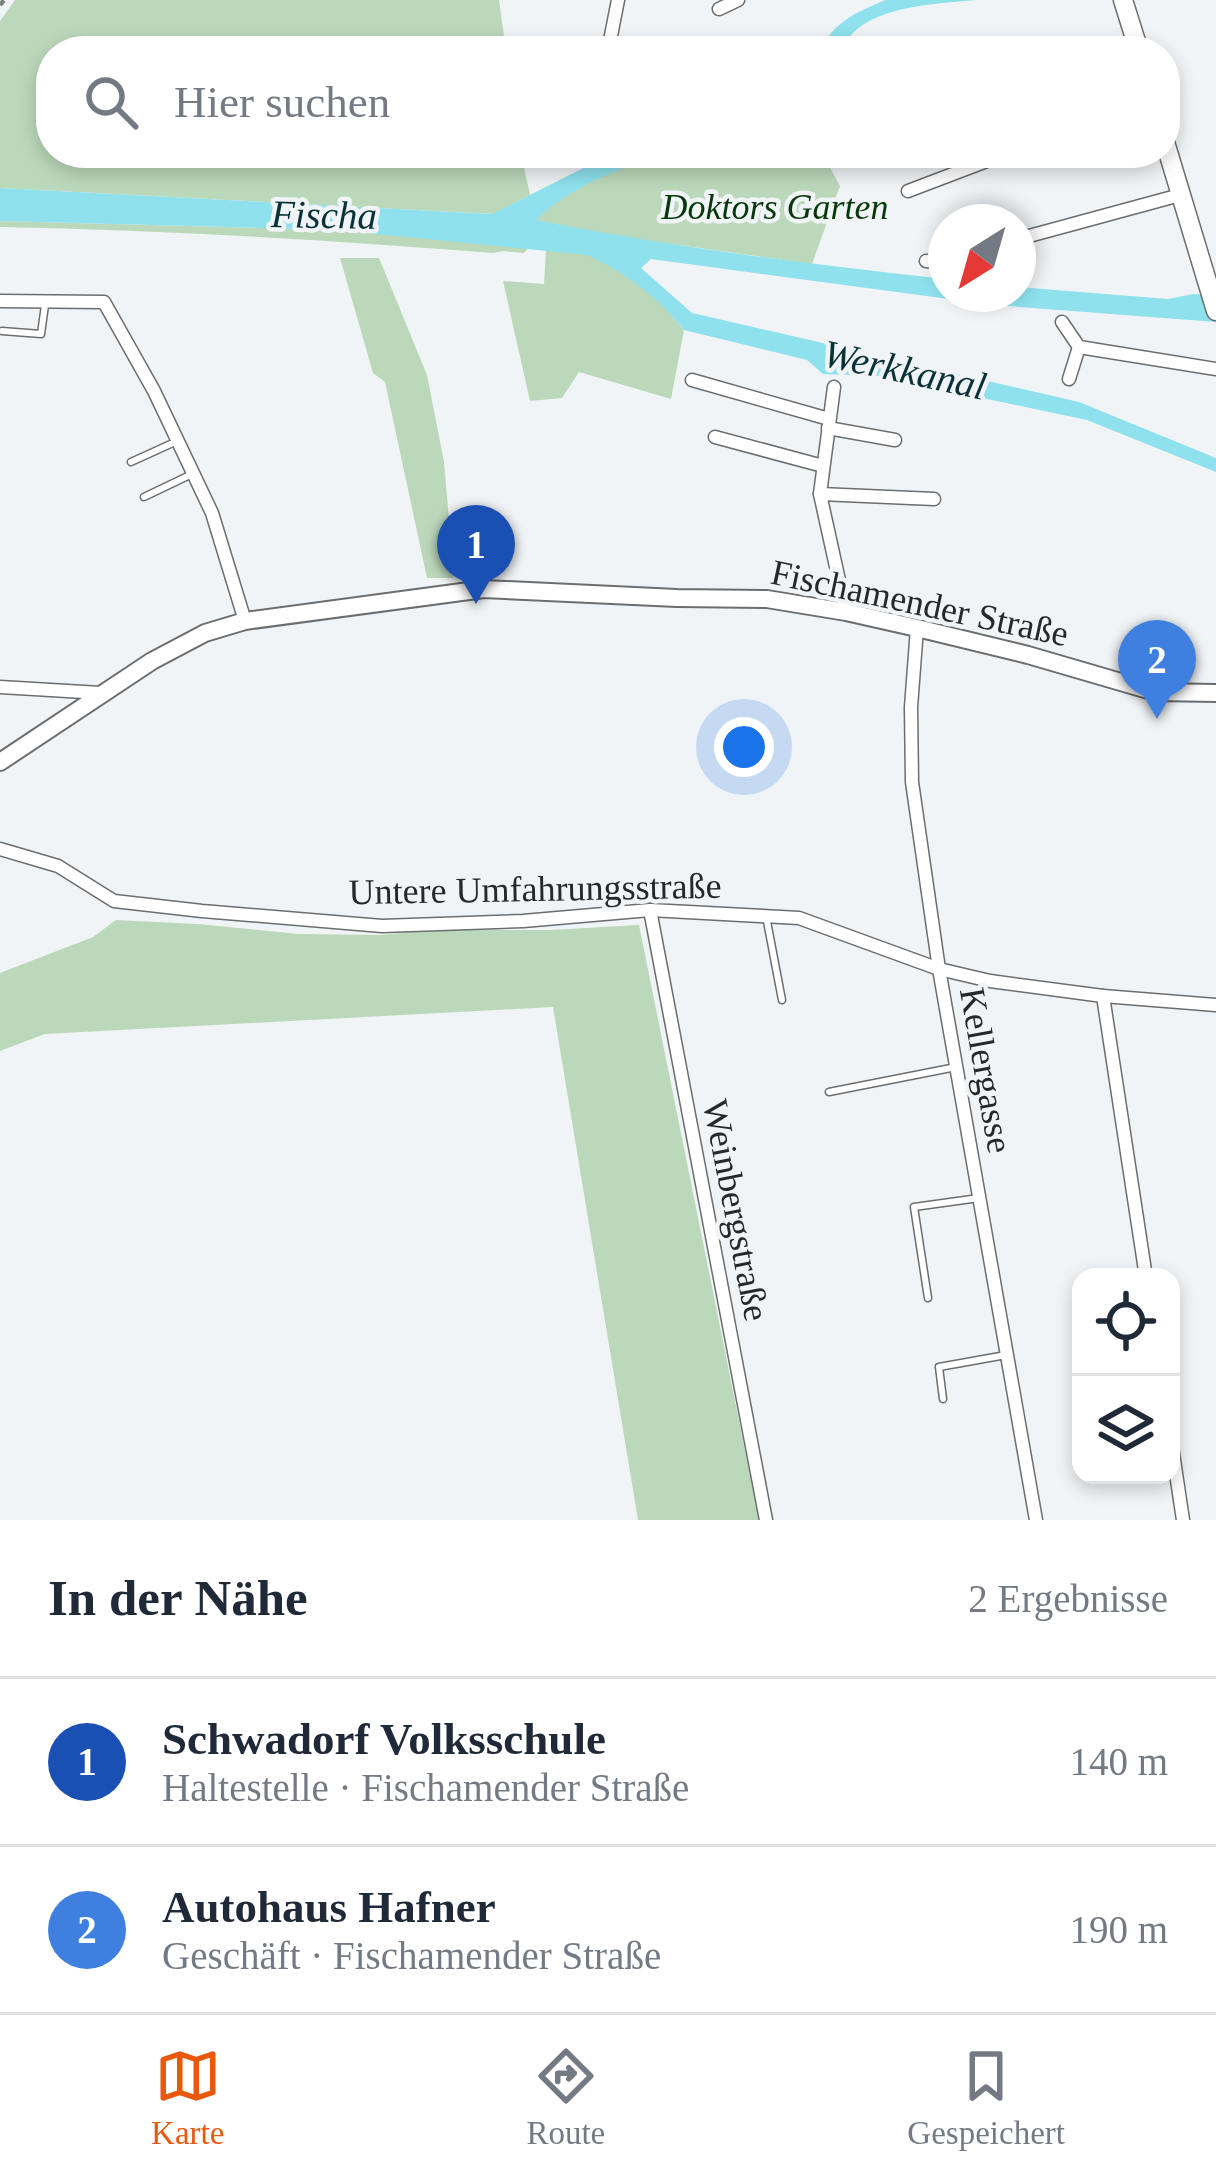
<!DOCTYPE html>
<html lang="de">
<meta charset="utf-8">
<style>
:root{--surface:#fff;--page:#f6f6f7;--text:#1f2937;--muted:#747a83;--line:#e0e1e3;--accent:#ea580c}
body{margin:0;font-family:"Times New Roman",serif;background:var(--page);color:var(--text)}
.controls{position:absolute;right:36px;bottom:36px;display:grid;overflow:hidden;border-radius:24px;box-shadow:0 6px 18px #0003}
.controls button{width:108px;height:108px;display:grid;place-items:center;padding:0;border:0;border-bottom:3px solid var(--line);background:var(--surface);color:var(--text);font:60px sans-serif}
.compass{position:absolute;left:928px;top:204px;width:108px;height:108px;border-radius:50%;background:var(--surface);box-shadow:0 6px 18px #0003;rotate:217deg}
.you{position:absolute;left:744px;top:747px;width:42px;height:42px;margin:-30px;border:9px solid #fff;border-radius:50%;background:#1a73e8;box-shadow:0 0 0 18px #1a73e833}
.badge{display:grid;place-items:center;width:78px;height:78px;border-radius:50%;background:var(--accent);color:#fff;font-size:39px;font-weight:700}
.pin{position:absolute;translate:-50% -99px;filter:drop-shadow(0 3px 6px #0008)}
.pin::after{content:'';position:absolute;top:63px;width:42px;height:36px;background:inherit;clip-path:polygon(0 0,100% 0,50% 100%)}
.list{margin:0;padding:0;list-style:none}
h2{display:flex;justify-content:space-between;align-items:center;height:156px;margin:0;padding:0 48px;font-size:51px}
h2 small{font-size:39px;font-weight:400;color:var(--muted)}
.list li{display:grid;grid-template-columns:78px 1fr auto;gap:36px;align-items:center;box-sizing:border-box;height:168px;padding:0 48px;border-top:3px solid var(--line)}
.list b{display:block;font-size:45px;white-space:nowrap}
.list p{margin:0;font-size:39px;white-space:nowrap;color:var(--muted)}
.list em{font-size:39px;font-style:normal;color:var(--muted)}
.icon{flex:none;width:66px;height:66px;fill:none;stroke:currentColor;stroke-width:2;stroke-linecap:round;stroke-linejoin:round}
.map{position:relative;flex:none;width:1216px;height:1520px;overflow:hidden}
.search{position:absolute;background:var(--surface);box-shadow:0 6px 18px #0003;left:36px;right:36px;top:36px;height:132px;display:flex;align-items:center;gap:30px;box-sizing:border-box;padding:0 42px;border-radius:48px;color:var(--muted);font-size:45px}
.sheet{height:492px;background:var(--surface)}
nav{display:flex;justify-content:space-around;align-items:center;box-sizing:border-box;height:168px;border-top:3px solid var(--line);background:var(--surface);font-size:33px;color:var(--muted)}
nav a{display:grid;justify-items:center;gap:6px}
nav .on{color:var(--accent)}
.map>svg:first-child{display:block}
</style>
<div class="map">
<svg width="1216" height="1520" viewBox="0 0 1216 1520">
<rect width="100%" height="100%" fill="#f1f4f6"/>
<g fill="#bcd8bb">
<path d="M 15,0 L 499,0 L 506,51 L 51,51 L 51,153 L 521,153 L 530,195 L 493,214 L 0,188 L 0,21 Z"/>
<path d="M 663,153 L 822,153 L 840,186 L 812,264 L 622,237 L 535,220 L 567,193 L 605,174 Z"/>
<path d="M 0,221 L 337,230 L 529,247 L 524,253 L 503,251 L 494,253 C 329,240 165,230 0,227 Z"/>
<path d="M 546,249 C 559,251 572,251 585,254 C 620,263 663,302 684,330 L 671,399 L 579,372 L 562,398 L 530,401 L 503,281 L 544,284 Z"/>
<path d="M 340,258 L 379,258 L 427,375 L 444,462 L 454,578 L 427,578 L 385,382 L 373,373 Z"/>
<path d="M 116,920 L 198,924 L 298,934 L 381,935 L 431,930 L 550,930 L 639,925 L 759,1520 L 638,1520 L 553,1007 L 45,1034 L 0,1051 L 0,973 L 93,937 Z"/>
</g>
<g fill="#8ee1ed">
<path d="M 885,0 L 979,0 C 942,3 887,5 857,29 C 850,35 844,44 838,51 L 819,51 C 836,20 854,14 885,0 Z"/>
<path d="M 613,153 L 663,153 C 617,170 572,185 536,220 C 672,247 808,264 946,279 L 946,294 L 1018,294 L 1018,287 L 1168,299 L 1193,294 L 1216,295 L 1216,322 L 994,305 L 651,259 L 641,268 L 692,313 L 1079,402 L 1216,458 L 1216,472 L 1087,420 L 877,376 L 823,374 L 807,360 L 684,330 C 659,298 625,272 587,255 L 337,230 L 0,221 L 0,188 L 492,214 Z"/>
</g>
<g fill="none" stroke-linecap="round" stroke-linejoin="round">
<g stroke="#6b6d6f" stroke-width="9">
<g id="lane">
<path d="M 2,331 L 41,334 L 45,305"/>
<path d="M 131,462 L 175,442"/>
<path d="M 144,497 L 190,475"/>
<path d="M 766,916 L 782,1000"/>
<path d="M 829,1092 L 956,1067"/>
<path d="M 928,1298 L 914,1207 L 979,1198"/>
<path d="M 943,1399 L 939,1367 L 1006,1355"/>
</g>
</g>
<g stroke="#6b6d6f" stroke-width="15">
<g id="street">
<path d="M 719,9 L 738,0"/>
<path d="M 608,51 L 618,0"/>
<path d="M 628,51 L 640,46"/>
<path d="M 908,191 L 1008,153"/>
<path d="M 1018,239 L 1180,195"/>
<path d="M 926,261 L 946,263"/>
<path d="M 0,301 L 104,302 L 154,391 L 212,513 L 245,621"/>
<path d="M 1062,322 L 1079,347 L 1216,369"/>
<path d="M 1069,379 L 1079,347"/>
<path d="M 692,380 L 829,419"/>
<path d="M 834,387 L 820,494 L 846,612"/>
<path d="M 828,428 L 895,440"/>
<path d="M 715,437 L 823,466"/>
<path d="M 820,494 L 934,499"/>
<path d="M 917,628 L 911,707 L 912,782 L 939,969 L 1036,1520"/>
<path d="M 0,687 L 101,693"/>
<path d="M 0,849 L 58,866 L 114,901 L 202,911 L 382,926 L 523,921 L 650,910 L 799,918 L 939,969 L 990,981 L 1103,996 L 1216,1005"/>
<path d="M 650,910 L 766,1520"/>
<path d="M 1103,996 L 1146,1277"/>
<path d="M 1171,1440 L 1183,1520"/>
</g>
</g>
<g stroke="#6b6d6f" stroke-width="20">
<path id="secondary" d="M 0,762 L 152,661 L 205,633 L 245,621 L 484,589 L 677,598 L 767,599 L 846,612 L 917,628 L 1028,655 L 1155,692 L 1216,693"/>
</g>
<g stroke="#6b6d6f" stroke-width="21">
<g id="primary">
<path d="M 1123,0 L 1139,51"/>
<path d="M 1165,142 L 1216,311"/>
</g>
</g>
<use href="#lane" stroke="#fff" stroke-width="6"/>
<use href="#street" stroke="#fff" stroke-width="12"/>
<use href="#secondary" stroke="#fff" stroke-width="16"/>
<use href="#primary" stroke="#fff" stroke-width="18"/>
<path stroke="#7c7e7f" stroke-width="4.5" stroke-dasharray="6 12" stroke-linecap="butt" d="M 0,5 L 4,0"/>
</g>
<g text-anchor="middle" stroke-width="9" stroke-linejoin="round" paint-order="stroke">
<g font-size="36" font-style="italic" fill="#05380a" stroke="#f1f4f6">
<text x="775" y="219">Doktors Garten</text>
</g>
<g font-size="36" fill="#272829" stroke="#f1f4f6">
<text transform="translate(920 602) rotate(12)" y="13">Fischamender Straße</text>
<text transform="translate(535 888) rotate(-1)" y="13">Untere Umfahrungsstraße</text>
<text transform="translate(987 1070) rotate(80)" y="13">Kellergasse</text>
<text transform="translate(737 1210) rotate(79)" y="13">Weinbergstraße</text>
</g>
<g font-size="39" font-style="italic" fill="#083237" stroke="#f1f4f6">
<text transform="translate(324 214) rotate(1)" y="14">Fischa</text>
<text transform="translate(905 369) rotate(12)" y="14">Werkkanal</text>
</g>
</g>
</svg>
<div class="controls">
<button><svg class="icon" aria-label="locate" viewBox="0 0 24 24"><circle cx="12" cy="12" r="6"/><path d="M12 2v4M12 18v4M2 12h4M18 12h4"/></svg></button>
<button><svg class="icon" aria-label="layers" viewBox="0 0 24 24"><path d="M12 4l9 5-9 5-9-5zM3 14l9 5 9-5"/></svg></button>
</div>
<svg class="compass" viewBox="-18 -18 36 36"><path d="M0-13l5 13h-10z" fill="#e53935"/><path d="M0 13l5-13h-10z" fill="#747a83"/></svg>
<div class="you"></div>
<div class="pin badge" style="left:476px;top:604px;background:#1a4fb4">1</div>
<div class="pin badge" style="left:1157px;top:719px;background:#3f7fe0">2</div>
<div class="search"><svg class="icon" aria-label="search" viewBox="0 0 24 24"><circle cx="10" cy="10" r="6"/><path d="M15 15l6 6"/></svg>Hier suchen</div>
</div>
<section class="sheet">
<h2>In der Nähe<small>2 Ergebnisse</small></h2>
<ul class="list">
<li><span class="badge" style="background:#1a4fb4">1</span><div><b>Schwadorf Volksschule</b><p>Haltestelle · Fischamender Straße</p></div><em>140 m</em></li>
<li><span class="badge" style="background:#3f7fe0">2</span><div><b>Autohaus Hafner</b><p>Geschäft · Fischamender Straße</p></div><em>190 m</em></li>
</ul>
</section>
<nav>
<a class="on"><svg class="icon" aria-label="map" viewBox="0 0 24 24"><path d="M3 6l6-2 6 2 6-2v14l-6 2-6-2-6 2zM9 4v14M15 6v14"/></svg>Karte</a>
<a><svg class="icon" aria-label="directions" viewBox="0 0 24 24"><path d="M12 3l9 9-9 9-9-9zM9 14v-3h6M13 9l2 2-2 2"/></svg>Route</a>
<a><svg class="icon" aria-label="saved" viewBox="0 0 24 24"><path d="M7 4h10v16l-5-4-5 4z"/></svg>Gespeichert</a>
</nav>
